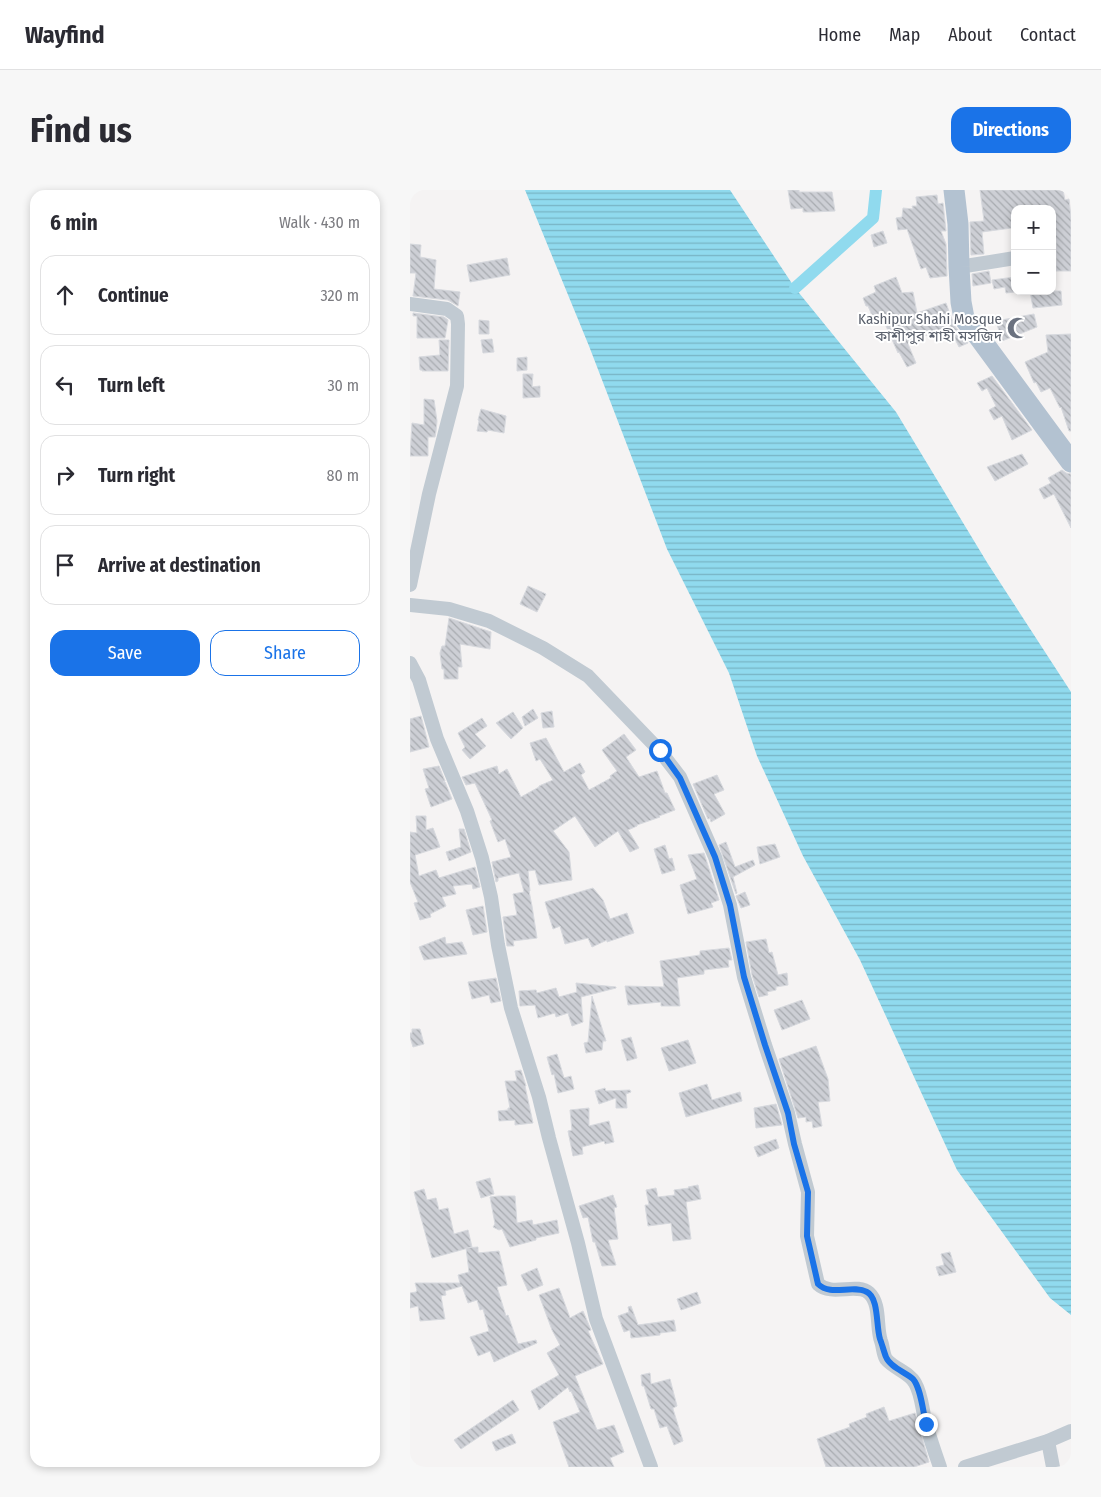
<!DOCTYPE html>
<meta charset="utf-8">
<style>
:root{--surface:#fff;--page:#f7f7f7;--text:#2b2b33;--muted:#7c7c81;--line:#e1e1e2;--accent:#1a73e8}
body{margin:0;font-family:"Fira Sans Condensed","Noto Sans Bengali",sans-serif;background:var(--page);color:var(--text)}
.controls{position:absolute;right:15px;top:15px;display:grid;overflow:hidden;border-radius:10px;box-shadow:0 2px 8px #0003}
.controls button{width:45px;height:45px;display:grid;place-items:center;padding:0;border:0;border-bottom:1px solid var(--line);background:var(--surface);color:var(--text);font:25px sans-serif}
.stop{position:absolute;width:15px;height:15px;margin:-11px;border:4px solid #1a73e8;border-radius:50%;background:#fff}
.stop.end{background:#1a73e8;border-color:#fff;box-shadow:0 1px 5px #0008}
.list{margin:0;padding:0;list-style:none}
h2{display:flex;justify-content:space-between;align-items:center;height:65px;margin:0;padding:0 20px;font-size:21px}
h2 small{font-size:16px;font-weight:400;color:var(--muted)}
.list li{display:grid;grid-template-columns:32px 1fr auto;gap:15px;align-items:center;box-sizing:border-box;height:80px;margin:0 10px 10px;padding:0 10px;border:1px solid var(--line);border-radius:15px}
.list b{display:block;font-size:19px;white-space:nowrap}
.list em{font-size:16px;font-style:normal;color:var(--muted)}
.actions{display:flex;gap:10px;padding:15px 20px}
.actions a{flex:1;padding:11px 0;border:1px solid var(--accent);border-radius:15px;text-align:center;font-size:18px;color:var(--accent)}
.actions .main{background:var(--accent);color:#fff}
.icon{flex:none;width:28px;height:28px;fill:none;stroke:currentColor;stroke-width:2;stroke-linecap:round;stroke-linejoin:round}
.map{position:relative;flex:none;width:661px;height:1277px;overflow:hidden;border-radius:15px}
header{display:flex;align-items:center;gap:30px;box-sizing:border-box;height:70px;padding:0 25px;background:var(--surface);border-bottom:1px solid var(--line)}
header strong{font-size:24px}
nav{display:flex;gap:28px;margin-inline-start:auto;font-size:18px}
.intro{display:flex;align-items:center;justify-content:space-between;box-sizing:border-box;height:120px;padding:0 30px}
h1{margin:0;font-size:35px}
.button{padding:12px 22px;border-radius:15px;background:var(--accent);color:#fff;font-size:18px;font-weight:700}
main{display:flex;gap:30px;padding:0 30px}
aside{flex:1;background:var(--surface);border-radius:15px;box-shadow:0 2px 8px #0003}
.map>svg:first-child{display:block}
</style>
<header>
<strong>Wayfind</strong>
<nav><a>Home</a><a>Map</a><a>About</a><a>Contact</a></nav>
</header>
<div class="intro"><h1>Find us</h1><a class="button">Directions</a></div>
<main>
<aside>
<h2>6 min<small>Walk · 430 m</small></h2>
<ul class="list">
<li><svg class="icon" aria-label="ahead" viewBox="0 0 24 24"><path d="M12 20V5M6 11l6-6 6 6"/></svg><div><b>Continue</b></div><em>320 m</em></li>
<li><svg class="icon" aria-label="left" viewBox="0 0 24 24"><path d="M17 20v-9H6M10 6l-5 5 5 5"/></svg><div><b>Turn left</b></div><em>30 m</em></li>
<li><svg class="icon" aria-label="right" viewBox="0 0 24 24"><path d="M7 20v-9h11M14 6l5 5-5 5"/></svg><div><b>Turn right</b></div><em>80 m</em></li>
<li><svg class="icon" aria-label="arrive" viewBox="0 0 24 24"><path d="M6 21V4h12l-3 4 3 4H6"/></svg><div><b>Arrive at destination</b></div></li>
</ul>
<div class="actions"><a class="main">Save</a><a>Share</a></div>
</aside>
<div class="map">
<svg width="661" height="1277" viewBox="0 0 661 1277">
<defs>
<pattern id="water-rules" width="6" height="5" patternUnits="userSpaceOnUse" patternTransform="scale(1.25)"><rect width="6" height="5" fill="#90daee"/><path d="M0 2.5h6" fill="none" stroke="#78b4c4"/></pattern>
<pattern id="building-back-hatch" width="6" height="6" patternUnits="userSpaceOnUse" patternTransform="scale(1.25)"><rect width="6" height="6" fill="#cdcfd5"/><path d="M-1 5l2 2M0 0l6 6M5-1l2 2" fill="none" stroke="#a8abb0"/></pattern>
</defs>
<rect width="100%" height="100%" fill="#f5f3f3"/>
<path fill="url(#water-rules)" d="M 115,0 L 320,0 L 385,98 L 486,222 L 578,374 L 661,502 L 661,1125 L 640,1108 L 547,980 L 450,770 L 393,666 L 347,566 L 319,483 L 257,359 L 179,156 Z"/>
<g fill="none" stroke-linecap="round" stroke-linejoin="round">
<path stroke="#90daee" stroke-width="12" d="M 385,98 L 463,28 L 466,0"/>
</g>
<g fill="url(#building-back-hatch)" stroke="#d7d9de">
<path d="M 378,0 L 389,0 L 389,2 L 422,2 L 425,21 L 403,22 L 393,22 L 393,18 L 381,19 Z"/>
<path d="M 570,0 L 653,0 L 655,10 L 659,9 L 661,27 L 661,81 L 646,81 L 646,49 L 642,49 L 642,19 L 603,19 L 602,38 L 572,42 L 574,64 L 561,65 L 560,32 L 574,31 Z"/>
<path d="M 527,5 L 528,14 L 533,13 L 536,41 L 531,41 L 536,54 L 537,86 L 520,88 L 516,77 L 511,79 L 497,39 L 488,40 L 486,28 L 492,27 L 493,18 L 503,19 L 502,16 L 507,16 L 506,7 Z"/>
<path d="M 473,41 L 477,53 L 464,57 L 461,45 Z"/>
<path d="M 0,54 L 11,55 L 10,67 L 26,70 L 24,99 L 50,102 L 48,116 L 38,110 L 3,106 L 6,83 L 0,83 Z"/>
<path d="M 97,68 L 100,85 L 60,92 L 57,75 Z"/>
<path d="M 579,81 L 581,93 L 563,96 L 562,84 Z"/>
<path d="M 486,87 L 492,103 L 503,102 L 507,123 L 536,113 L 544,135 L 558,153 L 549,157 L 543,145 L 529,150 L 525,141 L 498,154 L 506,173 L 497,177 L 489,162 L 488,163 L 472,127 L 464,130 L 458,116 L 456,116 L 453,108 L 466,102 L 464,96 Z"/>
<path d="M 605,87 L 605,102 L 596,103 L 595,97 L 584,99 L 582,90 Z"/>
<path d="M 620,101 L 651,101 L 652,115 L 623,118 Z"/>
<path d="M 3,123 L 34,127 L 38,130 L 35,148 L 7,148 L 7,126 L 3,126 Z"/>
<path d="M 624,124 L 627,137 L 592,151 L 586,131 Z"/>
<path d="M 69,130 L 79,131 L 79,144 L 69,144 Z"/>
<path d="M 661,144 L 661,241 L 659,241 L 651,217 L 650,218 L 640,198 L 631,202 L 626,192 L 624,193 L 615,172 L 638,162 L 636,145 Z"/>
<path d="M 82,149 L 84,162 L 73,163 L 71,150 Z"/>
<path d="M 29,150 L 39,150 L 38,181 L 12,181 L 12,180 L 10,180 L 9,167 L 30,165 Z"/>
<path d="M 117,167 L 117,180 L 107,181 L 107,168 Z"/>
<path d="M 113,184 L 123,184 L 122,197 L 130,196 L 130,207 L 113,208 Z"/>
<path d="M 582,186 L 622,240 L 602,250 L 592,226 L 584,230 L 579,220 L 586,216 L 577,198 L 572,201 L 567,193 Z"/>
<path d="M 14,209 L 24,210 L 27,231 L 26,241 L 25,247 L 18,247 L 18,266 L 0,266 L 2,233 L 14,235 Z"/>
<path d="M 71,219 L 96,226 L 94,243 L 78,240 L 77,242 L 67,241 L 69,231 L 68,230 Z"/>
<path d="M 612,264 L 618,274 L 585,291 L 577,277 Z"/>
<path d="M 652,280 L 656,283 L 661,284 L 661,338 L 644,304 L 634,309 L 629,299 L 641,293 L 638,288 Z"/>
<path d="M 118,396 L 136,404 L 127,422 L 110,414 Z"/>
<path d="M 39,428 L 81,442 L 80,459 L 50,454 L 52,477 L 48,477 L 48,489 L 34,489 L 34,479 L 32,479 L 30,463 L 32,456 L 35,456 Z"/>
<path d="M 123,519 L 128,528 L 115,536 L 112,527 Z"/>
<path d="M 142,521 L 144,537 L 133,538 L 131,523 Z"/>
<path d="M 103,522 L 113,538 L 101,549 L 86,533 Z"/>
<path d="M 11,526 L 19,557 L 0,562 L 0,529 Z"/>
<path d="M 72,528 L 77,536 L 65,544 L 76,556 L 60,569 L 52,560 L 55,557 L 48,543 Z"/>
<path d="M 214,544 L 226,560 L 216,567 L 229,587 L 247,581 L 255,603 L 257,603 L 265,620 L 249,626 L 250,627 L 227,635 L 227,636 L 218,640 L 229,658 L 220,662 L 208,641 L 185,657 L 165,626 L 143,641 L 159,662 L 162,690 L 129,695 L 125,680 L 118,681 L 120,701 L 119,701 L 122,716 L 127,748 L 103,751 L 104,756 L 97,756 L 93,727 L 107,725 L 103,704 L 114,702 L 109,683 L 88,688 L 88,691 L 86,692 L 82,672 L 101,667 L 95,649 L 88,652 L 80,631 L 82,630 L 65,593 L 56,595 L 52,587 L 87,576 L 89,584 L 97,579 L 111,607 L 129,597 L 129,596 L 143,590 L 130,569 L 126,571 L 120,553 L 136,548 L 154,582 L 170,573 L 175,582 L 171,585 L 179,600 L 201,588 L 200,586 L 207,581 L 192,560 Z"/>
<path d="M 29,576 L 35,591 L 33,592 L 35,592 L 42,609 L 21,617 L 15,599 L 19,598 L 13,579 Z"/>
<path d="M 307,585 L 314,600 L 304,604 L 315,624 L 301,632 L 300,628 L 298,629 L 283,594 Z"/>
<path d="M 6,626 L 16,626 L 16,640 L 23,638 L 30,657 L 5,665 L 9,686 L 26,680 L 29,688 L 65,677 L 70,697 L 63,699 L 62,694 L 43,696 L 46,704 L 32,707 L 36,716 L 20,724 L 21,727 L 10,730 L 4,713 L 8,712 L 0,692 L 0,642 L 7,643 Z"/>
<path d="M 49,639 L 54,639 L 61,662 L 39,671 L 36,662 L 51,657 Z"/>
<path d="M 316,652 L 325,677 L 343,670 L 345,675 L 323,687 L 327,703 L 326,704 L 309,655 Z"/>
<path d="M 365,654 L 370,667 L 350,674 L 347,657 Z"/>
<path d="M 255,655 L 259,669 L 262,668 L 265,680 L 252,684 L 244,659 Z"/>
<path d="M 294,663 L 309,710 L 301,713 L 303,717 L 278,724 L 270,695 L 287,689 L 278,665 Z"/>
<path d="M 183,698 L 193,710 L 200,729 L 217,723 L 224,743 L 197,752 L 197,750 L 182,757 L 178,748 L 155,754 L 150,736 L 143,739 L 135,712 Z"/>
<path d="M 335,702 L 340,715 L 331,718 L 326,706 Z"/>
<path d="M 73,716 L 77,742 L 63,745 L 56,720 Z"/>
<path d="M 35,747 L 36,754 L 52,752 L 57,764 L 14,770 L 9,757 Z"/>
<path d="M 356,749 L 359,763 L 362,762 L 368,785 L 377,783 L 378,795 L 366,797 L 366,800 L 357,802 L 358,805 L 349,807 L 342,785 L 336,752 Z"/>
<path d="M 319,758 L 322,770 L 318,770 L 319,777 L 294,780 L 294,784 L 267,788 L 270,816 L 251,816 L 251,812 L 218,815 L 215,796 L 254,797 L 250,771 L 290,765 L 290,761 Z"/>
<path d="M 86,788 L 91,811 L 81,813 L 79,805 L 62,809 L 58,792 Z"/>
<path d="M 166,793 L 206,797 L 206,798 L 171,807 L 173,832 L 162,836 L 158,823 L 146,827 L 145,823 L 128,828 L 125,815 L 110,816 L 109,801 L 126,800 L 127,803 L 146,798 L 149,807 L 167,802 Z"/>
<path d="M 182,806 L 196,851 L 193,851 L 192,860 L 176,863 L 174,853 L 178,852 Z"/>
<path d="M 392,810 L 400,829 L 372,840 L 364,820 Z"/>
<path d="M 2,839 L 10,839 L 14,854 L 3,857 L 0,847 L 0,843 L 2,843 Z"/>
<path d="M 221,847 L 227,868 L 217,871 L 211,850 Z"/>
<path d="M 278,850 L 286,873 L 259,881 L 251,858 Z"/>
<path d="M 406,856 L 418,889 L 420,911 L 408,912 L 412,936 L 403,938 L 402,931 L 396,932 L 396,927 L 388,928 L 369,869 Z"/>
<path d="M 147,864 L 154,888 L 161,886 L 164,899 L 148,903 L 144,884 L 142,885 L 137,867 Z"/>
<path d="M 111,880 L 116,896 L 115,896 L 123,933 L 105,935 L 105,930 L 89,931 L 88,921 L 98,920 L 98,918 L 100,918 L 95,891 L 107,891 L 105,881 Z"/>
<path d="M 297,894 L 302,910 L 330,902 L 332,911 L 276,927 L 269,903 Z"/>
<path d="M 195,898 L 196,901 L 220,900 L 221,902 L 216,904 L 217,918 L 206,918 L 206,908 L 189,914 L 185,901 Z"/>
<path d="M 366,914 L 372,935 L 346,938 L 344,918 Z"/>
<path d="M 179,918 L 179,936 L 199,931 L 204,952 L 195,954 L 194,951 L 172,957 L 173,964 L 163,966 L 158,941 L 162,940 L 160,920 Z"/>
<path d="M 366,949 L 369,958 L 348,967 L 344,957 Z"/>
<path d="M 80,988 L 84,1004 L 71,1008 L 66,992 Z"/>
<path d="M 288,995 L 291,1009 L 276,1012 L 281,1049 L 263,1051 L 261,1033 L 238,1036 L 235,1015 L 239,1015 L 236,1000 L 246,998 L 248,1007 L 265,1005 L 264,1000 L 279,998 L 278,997 Z"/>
<path d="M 14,999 L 17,1010 L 26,1008 L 29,1020 L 38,1018 L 44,1044 L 58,1040 L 62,1057 L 22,1068 L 4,1002 Z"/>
<path d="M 203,1005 L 207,1017 L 204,1018 L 208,1049 L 198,1050 L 206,1075 L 192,1076 L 185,1052 L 183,1052 L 178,1027 L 173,1028 L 169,1016 Z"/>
<path d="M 89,1006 L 105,1006 L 107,1033 L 122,1030 L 123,1035 L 147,1030 L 149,1043 L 126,1048 L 126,1050 L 100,1057 L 92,1039 L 89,1040 L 83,1037 L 85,1034 L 80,1007 Z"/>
<path d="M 68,1057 L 68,1063 L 89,1061 L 97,1095 L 87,1097 L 96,1126 L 98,1125 L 108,1154 L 126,1150 L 127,1153 L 84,1172 L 80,1161 L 68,1166 L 60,1147 L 79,1141 L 73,1119 L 70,1120 L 67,1110 L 58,1113 L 52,1096 L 35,1101 L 36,1105 L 31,1106 L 35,1129 L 10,1131 L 8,1116 L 0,1118 L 0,1103 L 6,1102 L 7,1100 L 5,1093 L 50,1093 L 48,1085 L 59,1082 L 56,1058 Z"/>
<path d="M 540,1062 L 546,1082 L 529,1086 L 526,1077 L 534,1075 L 531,1064 Z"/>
<path d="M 127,1078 L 133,1095 L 118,1101 L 111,1085 Z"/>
<path d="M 149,1098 L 160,1128 L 173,1121 L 181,1140 L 178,1141 L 193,1174 L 165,1186 L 187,1240 L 204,1235 L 214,1262 L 200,1268 L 204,1277 L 159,1277 L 143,1232 L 170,1222 L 161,1201 L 160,1202 L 158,1197 L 129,1220 L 121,1201 L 149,1185 L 137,1163 L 150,1155 L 142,1140 L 129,1105 Z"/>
<path d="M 287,1102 L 291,1113 L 271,1120 L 267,1109 Z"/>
<path d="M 221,1116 L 228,1135 L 264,1130 L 266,1141 L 250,1143 L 250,1145 L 221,1148 L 220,1140 L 214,1142 L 208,1126 L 219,1122 L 218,1117 Z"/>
<path d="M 240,1183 L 241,1194 L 260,1189 L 267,1216 L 263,1218 L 263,1219 L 273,1251 L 264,1255 L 257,1236 L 250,1238 L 244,1219 L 241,1219 L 234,1196 L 232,1196 L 231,1185 Z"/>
<path d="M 103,1210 L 109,1220 L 51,1259 L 44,1250 Z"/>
<path d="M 474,1217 L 479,1231 L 505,1223 L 519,1272 L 504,1277 L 416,1277 L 407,1249 L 440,1237 L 439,1234 L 457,1227 L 456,1224 Z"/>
<path d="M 102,1244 L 106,1253 L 86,1261 L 82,1252 Z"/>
</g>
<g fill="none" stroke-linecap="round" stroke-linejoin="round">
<g stroke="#c1cad2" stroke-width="14">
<path d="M 549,77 L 605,68"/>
<path d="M 0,114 L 37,119 L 47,126 L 48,134 L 47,196 L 19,304 L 0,395"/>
<path d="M 0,415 L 39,419 L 79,431 L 133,458 L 178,486 L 250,561 L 270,587 L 305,667 L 320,715 L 334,787 L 355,855 L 378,923 L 385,954 L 398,1002 L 397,1046 L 408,1094 C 422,1107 447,1092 459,1103 C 471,1114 466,1137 471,1151 C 473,1156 473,1164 476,1169 C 483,1178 500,1183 505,1193 C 512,1205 512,1220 516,1234 C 520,1248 525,1263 530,1277"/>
<path d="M 0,473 L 9,490 L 27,549 L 57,621 L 72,668 L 81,707 L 88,755 L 101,818 L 129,907 L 139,948 L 168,1053 L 186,1129 L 241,1277"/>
<path d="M 638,1251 L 643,1277"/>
<path d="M 555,1277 L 638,1251 L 661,1241"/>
</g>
<path stroke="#b3c2d1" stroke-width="21" d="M 544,0 L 548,34 L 549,77 L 551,112 L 554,128 L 569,147 L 661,272"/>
</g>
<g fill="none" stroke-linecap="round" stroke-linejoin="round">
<path stroke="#1a73e8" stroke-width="6" d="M 250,560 L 270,588 L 305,667 L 320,715 L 334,787 L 355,855 L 378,923 L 384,954 L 398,1002 L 397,1046 L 408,1094 C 421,1107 442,1094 457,1102 C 469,1108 466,1137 470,1149 C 472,1154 474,1162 476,1167 C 480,1177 495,1182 503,1189 C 511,1198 513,1222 516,1234"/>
</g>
<defs>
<g id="mosque-bare" transform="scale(1.725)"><path d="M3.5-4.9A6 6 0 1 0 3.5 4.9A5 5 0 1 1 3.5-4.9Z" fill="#6b7280" stroke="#fff" stroke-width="2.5" paint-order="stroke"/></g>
</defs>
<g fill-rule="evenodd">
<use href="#mosque-bare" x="608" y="138"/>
</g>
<g text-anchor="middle" stroke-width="4" stroke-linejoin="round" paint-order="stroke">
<g font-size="15" fill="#5b616d" stroke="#fff" text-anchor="end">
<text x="592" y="134">Kashipur Shahi Mosque<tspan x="592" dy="17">কাশীপুর শাহী মসজিদ</tspan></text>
</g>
</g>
</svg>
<div class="controls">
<button>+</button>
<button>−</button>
</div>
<div class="stop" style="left:250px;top:560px"></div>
<div class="stop end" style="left:516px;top:1234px"></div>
</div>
</main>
